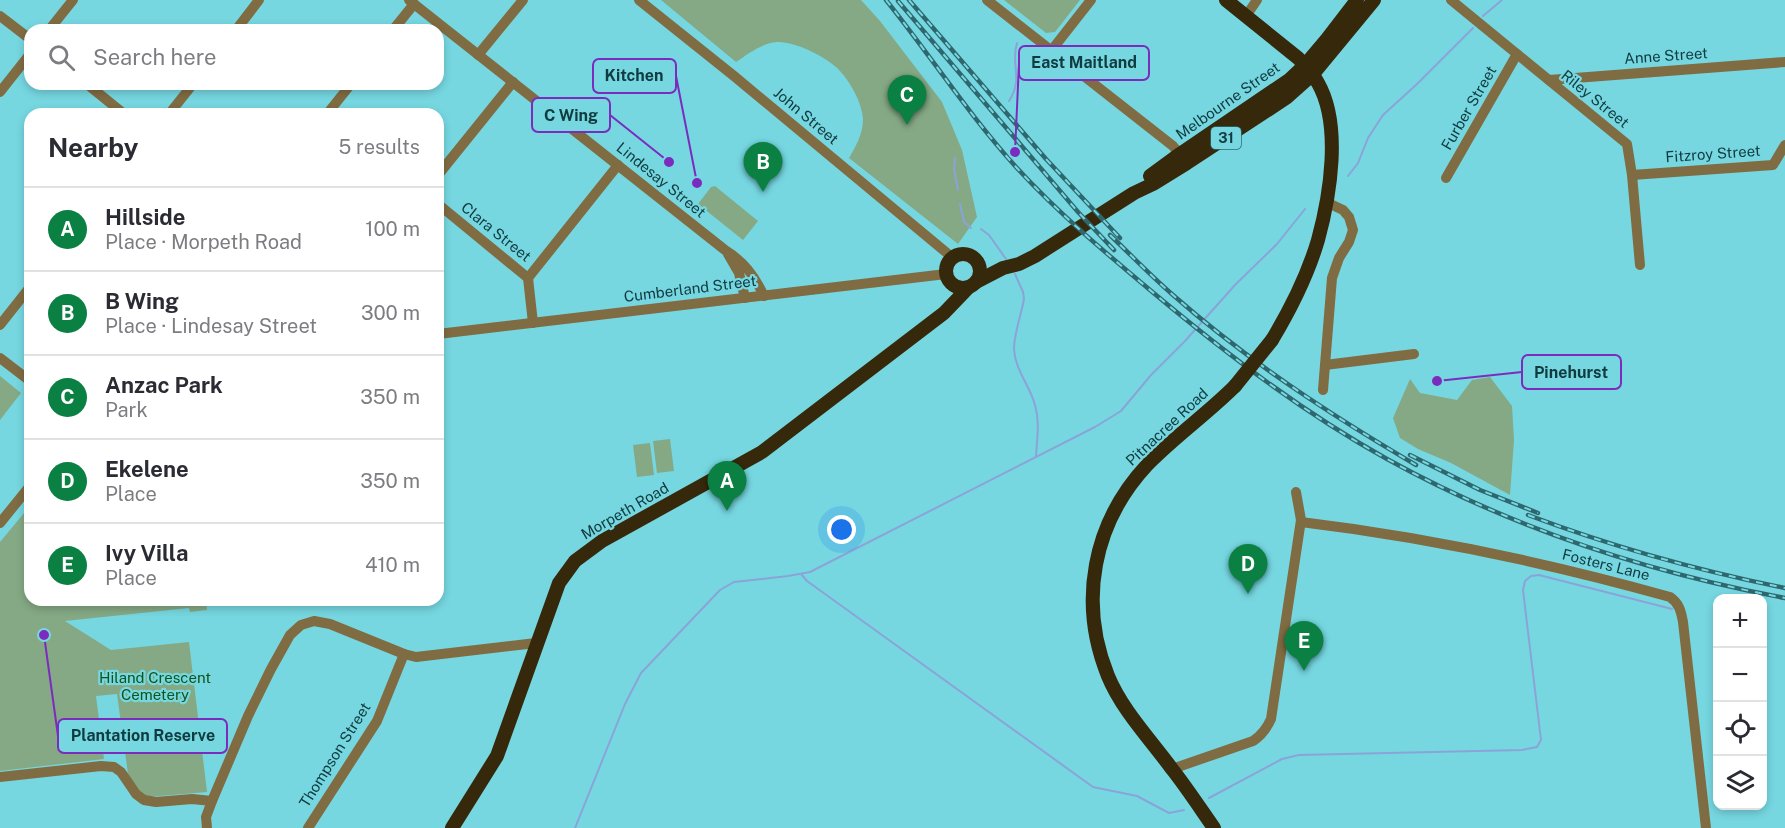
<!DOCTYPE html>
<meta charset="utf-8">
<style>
:root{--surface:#fff;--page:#f2f2f3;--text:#2b2b33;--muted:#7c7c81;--line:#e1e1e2;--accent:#0b8043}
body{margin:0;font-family:"Public Sans",sans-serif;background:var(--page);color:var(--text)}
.controls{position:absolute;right:18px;bottom:18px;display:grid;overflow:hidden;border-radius:12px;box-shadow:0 3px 9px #0003}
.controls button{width:54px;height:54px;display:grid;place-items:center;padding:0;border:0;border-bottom:2px solid var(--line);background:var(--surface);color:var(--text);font:30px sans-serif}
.you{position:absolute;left:842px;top:530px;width:21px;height:21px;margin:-15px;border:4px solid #fff;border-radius:50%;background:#1a73e8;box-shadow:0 0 0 9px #1a73e833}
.badge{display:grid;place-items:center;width:39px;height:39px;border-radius:50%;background:var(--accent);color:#fff;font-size:20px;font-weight:700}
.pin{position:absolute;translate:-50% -50px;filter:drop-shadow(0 2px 3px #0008)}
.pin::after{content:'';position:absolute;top:32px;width:21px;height:18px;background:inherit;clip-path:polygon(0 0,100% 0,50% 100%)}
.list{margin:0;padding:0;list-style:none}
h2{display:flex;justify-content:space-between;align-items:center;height:78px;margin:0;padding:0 24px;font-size:26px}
h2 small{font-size:20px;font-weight:400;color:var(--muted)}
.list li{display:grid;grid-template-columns:39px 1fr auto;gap:18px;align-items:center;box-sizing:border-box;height:84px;padding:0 24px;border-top:2px solid var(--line)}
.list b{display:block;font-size:22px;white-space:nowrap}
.list p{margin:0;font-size:20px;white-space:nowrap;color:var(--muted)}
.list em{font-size:20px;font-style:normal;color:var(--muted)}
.icon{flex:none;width:33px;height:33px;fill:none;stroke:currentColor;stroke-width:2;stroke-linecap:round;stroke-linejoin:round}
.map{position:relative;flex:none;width:1785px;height:828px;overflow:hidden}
.search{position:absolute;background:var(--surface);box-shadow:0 3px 9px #0003;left:24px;top:24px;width:420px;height:66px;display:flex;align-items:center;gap:15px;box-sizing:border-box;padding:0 21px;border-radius:18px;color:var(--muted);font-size:22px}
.panel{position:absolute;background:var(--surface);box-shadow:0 3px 9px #0003;left:24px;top:108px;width:420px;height:498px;border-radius:18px}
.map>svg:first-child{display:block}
</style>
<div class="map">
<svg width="1785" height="828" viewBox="0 0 1785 828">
<rect width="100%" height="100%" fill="#76d7e1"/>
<g fill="#85a985">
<path d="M 661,0 L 861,0 L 880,21 L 942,102 L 962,150 L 977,217 L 958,244 L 849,158 C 856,146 863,134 863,119 C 862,102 849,79 836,67 C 824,56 794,41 777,42 C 762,43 748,54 736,62 Z"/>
<path d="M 1004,0 L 1080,0 L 1055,32 L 1046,33 Z"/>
<path d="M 715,186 L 758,221 L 743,240 L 698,204 L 711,187 Z"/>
<path d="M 0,376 L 21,393 L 0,420 Z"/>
<path d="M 1490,377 L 1512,406 L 1514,440 L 1510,495 L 1451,463 L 1418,449 L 1400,438 L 1393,418 L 1410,379 L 1420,393 L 1457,400 L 1472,380 Z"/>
<path d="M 670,439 L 674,471 L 657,473 L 653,441 Z"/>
<path d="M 650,443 L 654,475 L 637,477 L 633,445 Z"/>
<path d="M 30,506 L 30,600 L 206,600 L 207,610 L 190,612 L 189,608 L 65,621 L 111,650 L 189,642 L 207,792 L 148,797 L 140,794 L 128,774 L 117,694 L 96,696 L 104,759 L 0,771 L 0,542 Z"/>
</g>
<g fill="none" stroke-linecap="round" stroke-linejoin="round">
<g stroke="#8ba4d8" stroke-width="2">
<path d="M 1483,16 L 1502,0"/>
<path d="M 1009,101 C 1024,78 1010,65 1017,43"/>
<path d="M 955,158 L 954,169 L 958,190"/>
<path d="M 1348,176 L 1358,163 L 1368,138 L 1383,115 L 1416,85 L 1473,28"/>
<path d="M 960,204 L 964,222 L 971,228"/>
<path d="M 981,229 L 989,235 L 1006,259"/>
<path d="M 1015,274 L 1023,292 L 1024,299 C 1021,316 1014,333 1014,349 C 1015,370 1030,386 1035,405 C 1040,422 1037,439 1036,456"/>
<path d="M 801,574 L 807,581 L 1093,787 L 1137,796 L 1169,813 L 1184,810"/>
<path d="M 1209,798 L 1282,759 L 1299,755 L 1522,750 L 1537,747 L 1541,740 L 1523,590 L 1525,581 L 1531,576 L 1539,575 L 1672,609"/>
<path d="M 575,828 L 625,704 L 641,673 L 720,590 L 734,582 L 788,576 L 810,572 L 1095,427 L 1121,411 L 1151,375 L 1185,341 L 1235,285 L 1277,244 L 1305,209"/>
</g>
<g stroke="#806c42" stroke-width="10">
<path d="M 409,0 L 725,250 C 744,262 754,275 764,296"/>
<path d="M 639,0 L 734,76 L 953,258"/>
<path d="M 987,0 L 1173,146 L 1185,160"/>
<path d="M 1451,0 L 1627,144 L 1632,175 L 1640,265"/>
<path d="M 0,16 L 30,39"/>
<path d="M 1246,16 L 1257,0"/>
<path d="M 49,30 L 73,0"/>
<path d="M 236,30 L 259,0"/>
<path d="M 393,30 L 414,4"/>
<path d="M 1051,51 L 1091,0"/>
<path d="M 478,55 L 523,0"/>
<path d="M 1549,80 L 1785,62"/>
<path d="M 87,84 L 124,114"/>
<path d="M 0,92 L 30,54"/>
<path d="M 169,114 L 193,84"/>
<path d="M 327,114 L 351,84"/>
<path d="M 438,175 L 513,82"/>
<path d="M 1632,175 L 1773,165 L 1785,145"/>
<path d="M 1446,178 L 1517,54"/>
<path d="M 438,204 L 528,278 L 533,323"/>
<path d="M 728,254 L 739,273 L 745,298"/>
<path d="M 528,278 L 618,165"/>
<path d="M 0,325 L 30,287"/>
<path d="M 438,334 L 946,274"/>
<path d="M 0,358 L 30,381"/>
<path d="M 1325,365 L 1414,354"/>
<path d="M 1323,390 L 1332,278 L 1339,258 L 1349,242 L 1353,230 L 1349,217 L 1343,210 L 1326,202"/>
<path d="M 1301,522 C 1426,537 1549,563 1670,597 C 1679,603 1681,611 1683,622 L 1706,828"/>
<path d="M 0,523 L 30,486"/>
<path d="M 1172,769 L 1253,741 C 1262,735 1267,728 1271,719 L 1301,520 L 1296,492"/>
<path d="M 0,777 L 101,766 L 114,767 L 121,772 L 136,794 L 144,800 L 156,802 L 192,799 L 212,801"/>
<path d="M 207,828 L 206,817 L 212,801 L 248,716 L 271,669 L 290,635 L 301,625 L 314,621 L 330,624 L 404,654"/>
<path d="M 308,828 L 377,721 L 404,654 L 416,657 L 536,643"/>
</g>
<g stroke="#36290b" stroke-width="14">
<path d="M 1226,0 L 1298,58 C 1306,66 1313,73 1318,83 C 1342,125 1330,196 1318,240 C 1308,274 1290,310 1272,340"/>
<path d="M 1150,176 L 1180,154 L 1289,80 L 1305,65 L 1327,39 L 1357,0"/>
<circle cx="963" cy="271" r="17"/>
<path d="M 976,282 L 1003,268 L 1019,264 L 1035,256 L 1134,193 L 1153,184 L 1187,163 L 1286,98 L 1313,74 L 1374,0"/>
<path d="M 452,828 L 497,756 L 559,583 L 575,561 L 602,541 L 762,452 L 944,313 L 968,288"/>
<path d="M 1214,828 C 1200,808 1187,788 1172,769 C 1150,739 1122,710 1108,676 C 1078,602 1093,523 1147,465 C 1174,437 1207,414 1235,386"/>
</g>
<g stroke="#2e686e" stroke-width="4.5">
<g id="rail">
<path d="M 886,0 C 930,55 969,115 1016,167 C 1059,214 1107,254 1156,295 C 1228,355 1304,413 1387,459 C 1510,527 1647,572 1785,598"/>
<path d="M 909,0 L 1046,159 L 1120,238"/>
<path d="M 898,1 L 1078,212 L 1114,250"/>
<path d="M 1110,235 C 1131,255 1151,276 1173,295 C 1248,361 1331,415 1416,465"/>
<path d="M 1410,455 L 1480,490 L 1538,513"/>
<path d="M 1528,515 C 1613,547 1696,570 1785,588"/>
</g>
</g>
<use href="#rail" stroke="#76d7e1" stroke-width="2" stroke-dasharray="7" stroke-linecap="butt"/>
<path stroke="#36290b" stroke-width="14" d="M 1235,386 L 1272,340"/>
</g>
<g text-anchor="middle" stroke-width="4.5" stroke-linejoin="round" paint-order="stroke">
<rect fill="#76d7e1" stroke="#2f6a70" stroke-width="1.5" x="1211" y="127" width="30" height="22" rx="4.5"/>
<g font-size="14" font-weight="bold" fill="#103b3f">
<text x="1226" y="143">31</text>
</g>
<g font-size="15" fill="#103b3f" stroke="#76d7e1">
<text transform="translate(1666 56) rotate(-4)" y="5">Anne Street</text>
<text transform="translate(1595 99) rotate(39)" y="5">Riley Street</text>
<text transform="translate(1228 101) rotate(-35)" y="5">Melbourne Street</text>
<text transform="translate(1469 108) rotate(-60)" y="5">Furber Street</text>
<text transform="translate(806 116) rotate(40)" y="5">John Street</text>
<text transform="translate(1713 154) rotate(-4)" y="5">Fitzroy Street</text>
<text transform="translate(661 180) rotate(39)" y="5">Lindesay Street</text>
<text transform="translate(496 232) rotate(39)" y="5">Clara Street</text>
<text transform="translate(690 289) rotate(-7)" y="5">Cumberland Street</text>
<text transform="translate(1167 427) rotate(-43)" y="5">Pitnacree Road</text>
<text transform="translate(625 511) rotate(-30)" y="5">Morpeth Road</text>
<text transform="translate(1606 565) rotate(14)" y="5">Fosters Lane</text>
<text transform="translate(335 755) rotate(-58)" y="5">Thompson Street</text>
</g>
<g font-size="15" fill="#105419" stroke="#76d7e1">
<text x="155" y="683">Hiland Crescent<tspan x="155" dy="17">Cemetery</tspan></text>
</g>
</g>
<path fill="none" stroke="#7b2cbf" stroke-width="2" d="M1015 152L1019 63M697 183L676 76M669 162L610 115M1437 381L1522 372M44 635L58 736"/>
<g fill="#7b2cbf" stroke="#76d7e1" stroke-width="2">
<circle cx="1015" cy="152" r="6"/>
<circle cx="697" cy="183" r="6"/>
<circle cx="669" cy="162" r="6"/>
<circle cx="1437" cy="381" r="6"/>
<circle cx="44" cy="635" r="6"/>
</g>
<g fill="#76d7e1" stroke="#7b2cbf" stroke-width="2">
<rect x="1019" y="46" width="130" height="34" rx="6"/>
<rect x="593" y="59" width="83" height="34" rx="6"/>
<rect x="532" y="98" width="78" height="34" rx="6"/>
<rect x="1522" y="355" width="99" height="34" rx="6"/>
<rect x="58" y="719" width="169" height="34" rx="6"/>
</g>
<g font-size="16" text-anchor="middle" font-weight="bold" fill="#103b3f">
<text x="1084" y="68">East Maitland</text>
<text x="634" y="81">Kitchen</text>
<text x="571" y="121">C Wing</text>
<text x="1571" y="378">Pinehurst</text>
<text x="143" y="741">Plantation Reserve</text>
</g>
</svg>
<div class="controls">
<button>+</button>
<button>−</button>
<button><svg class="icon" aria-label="locate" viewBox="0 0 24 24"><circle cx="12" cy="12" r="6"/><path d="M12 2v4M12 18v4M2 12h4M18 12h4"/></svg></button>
<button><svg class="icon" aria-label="layers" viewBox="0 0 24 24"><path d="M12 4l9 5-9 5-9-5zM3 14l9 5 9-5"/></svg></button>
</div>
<div class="you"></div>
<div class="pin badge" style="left:727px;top:511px">A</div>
<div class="pin badge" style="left:763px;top:192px">B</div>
<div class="pin badge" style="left:907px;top:125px">C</div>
<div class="pin badge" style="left:1248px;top:594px">D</div>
<div class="pin badge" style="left:1304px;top:671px">E</div>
<div class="search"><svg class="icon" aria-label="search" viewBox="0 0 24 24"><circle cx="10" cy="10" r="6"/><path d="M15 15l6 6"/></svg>Search here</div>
<section class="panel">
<h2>Nearby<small>5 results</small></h2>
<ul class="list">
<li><span class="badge">A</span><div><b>Hillside</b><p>Place · Morpeth Road</p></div><em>100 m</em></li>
<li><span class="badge">B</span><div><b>B Wing</b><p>Place · Lindesay Street</p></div><em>300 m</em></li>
<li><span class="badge">C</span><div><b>Anzac Park</b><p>Park</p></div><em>350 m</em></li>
<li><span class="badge">D</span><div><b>Ekelene</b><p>Place</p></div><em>350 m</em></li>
<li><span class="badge">E</span><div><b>Ivy Villa</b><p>Place</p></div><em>410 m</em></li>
</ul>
</section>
</div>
